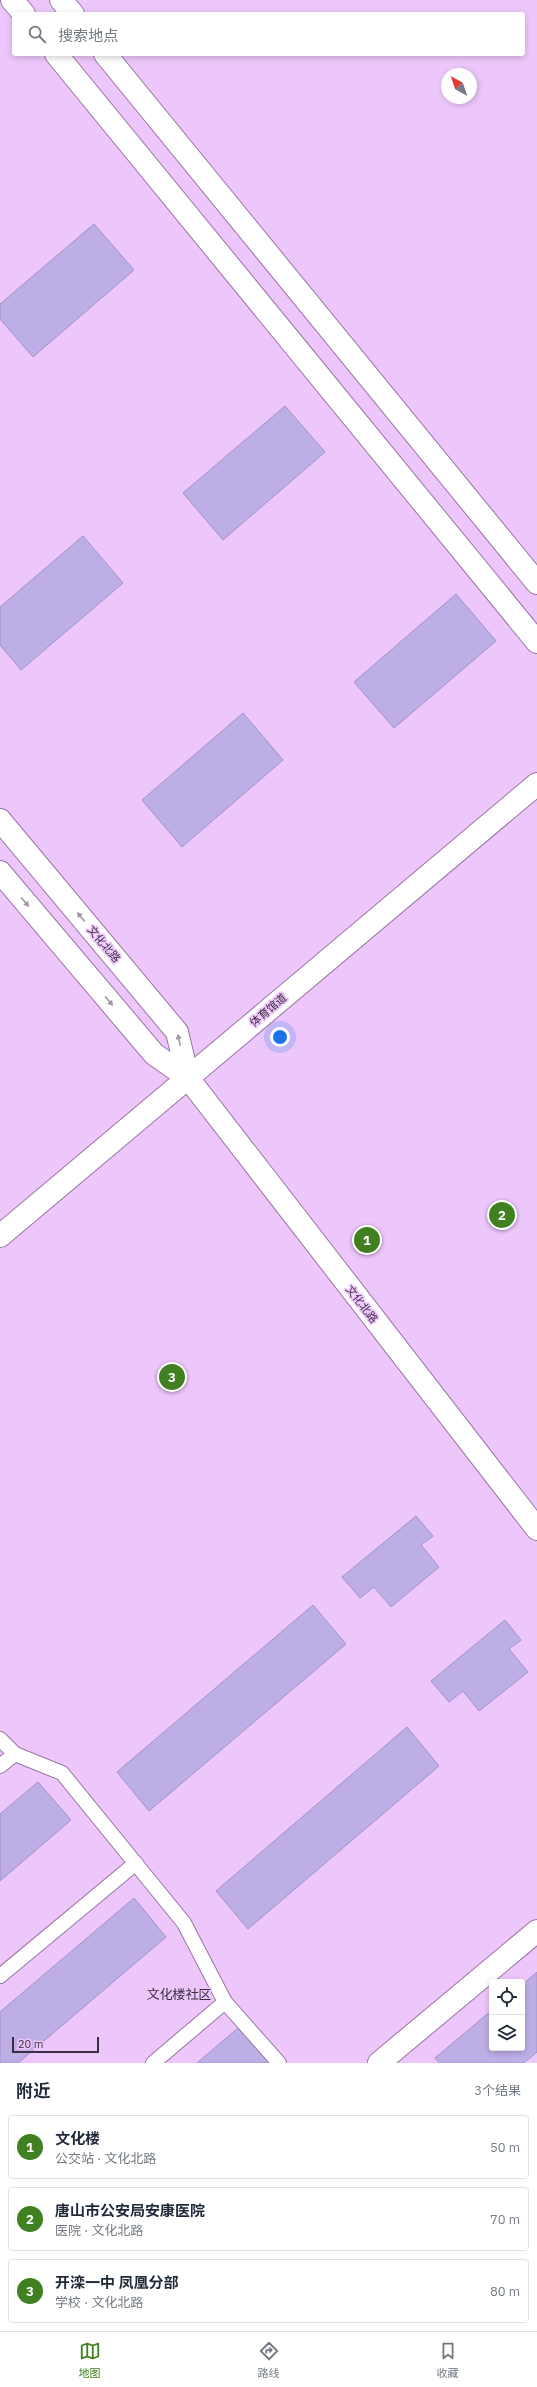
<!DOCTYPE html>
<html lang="zh">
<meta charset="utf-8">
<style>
:root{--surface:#fff;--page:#f2f2f3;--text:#1f2937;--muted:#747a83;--line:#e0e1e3;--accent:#418020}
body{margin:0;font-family:"IBM Plex Sans","Noto Sans SC",sans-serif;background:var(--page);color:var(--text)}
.controls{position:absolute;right:12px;bottom:12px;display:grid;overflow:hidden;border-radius:4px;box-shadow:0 2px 6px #0003}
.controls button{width:36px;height:36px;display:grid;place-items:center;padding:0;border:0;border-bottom:1px solid var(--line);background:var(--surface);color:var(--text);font:20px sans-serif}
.compass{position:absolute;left:441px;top:68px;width:36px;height:36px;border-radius:50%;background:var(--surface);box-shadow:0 2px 6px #0003;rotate:320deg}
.scale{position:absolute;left:12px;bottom:10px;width:87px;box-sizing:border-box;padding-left:4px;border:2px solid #3c2d41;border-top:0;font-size:11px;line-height:14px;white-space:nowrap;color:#3c2d41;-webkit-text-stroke:3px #edc7fb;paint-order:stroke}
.you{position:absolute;left:280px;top:1037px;width:14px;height:14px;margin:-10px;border:3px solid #fff;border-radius:50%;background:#1a73e8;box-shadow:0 0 0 6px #1a73e833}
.badge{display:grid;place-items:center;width:26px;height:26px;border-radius:50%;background:var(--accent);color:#fff;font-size:13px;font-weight:700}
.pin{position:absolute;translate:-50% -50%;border:2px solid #fff;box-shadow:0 1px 4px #0006}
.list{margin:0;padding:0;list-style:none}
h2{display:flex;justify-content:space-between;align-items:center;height:52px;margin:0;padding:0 16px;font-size:17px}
h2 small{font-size:13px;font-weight:400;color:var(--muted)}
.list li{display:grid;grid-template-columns:26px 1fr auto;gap:12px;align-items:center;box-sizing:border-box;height:64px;margin:0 8px 8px;padding:0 8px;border:1px solid var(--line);border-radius:4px}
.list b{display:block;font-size:15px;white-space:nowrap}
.list p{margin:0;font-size:13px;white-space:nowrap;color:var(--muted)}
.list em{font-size:13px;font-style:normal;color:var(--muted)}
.icon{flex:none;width:22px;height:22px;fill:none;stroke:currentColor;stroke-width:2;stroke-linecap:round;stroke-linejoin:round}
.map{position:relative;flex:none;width:537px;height:2063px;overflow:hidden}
.search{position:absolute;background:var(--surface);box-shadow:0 2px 6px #0003;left:12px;right:12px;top:12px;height:44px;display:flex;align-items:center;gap:10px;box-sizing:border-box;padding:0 14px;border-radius:4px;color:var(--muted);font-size:15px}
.sheet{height:268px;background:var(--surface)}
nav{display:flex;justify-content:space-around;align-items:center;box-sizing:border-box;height:56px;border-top:1px solid var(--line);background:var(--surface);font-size:11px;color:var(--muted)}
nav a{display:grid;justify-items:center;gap:2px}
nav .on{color:var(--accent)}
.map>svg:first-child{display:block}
</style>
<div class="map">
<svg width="537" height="2063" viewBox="0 0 537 2063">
<rect width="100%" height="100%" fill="#edc7fb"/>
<g fill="#bdaee6" stroke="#a192c8">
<path d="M 94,224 L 134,270 L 33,357 L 0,319 L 0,304 Z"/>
<path d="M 285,406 L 325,452 L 223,540 L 183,493 Z"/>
<path d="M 83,536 L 123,583 L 21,670 L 0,645 L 0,607 Z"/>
<path d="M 456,594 L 496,641 L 394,728 L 354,682 Z"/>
<path d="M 243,713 L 283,760 L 182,847 L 142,800 Z"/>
<path d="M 416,1516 L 433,1536 L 421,1545 L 439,1567 L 391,1607 L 374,1587 L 360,1598 L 342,1577 Z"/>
<path d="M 313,1605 L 346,1644 L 149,1811 L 117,1772 Z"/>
<path d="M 505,1620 L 521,1640 L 509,1649 L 528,1672 L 479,1711 L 463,1691 L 449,1702 L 431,1681 Z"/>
<path d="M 407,1727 L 439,1766 L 248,1929 L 216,1891 Z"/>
<path d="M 38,1782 L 71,1820 L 0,1881 L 0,1814 Z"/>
<path d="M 134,1898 L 166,1937 L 18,2063 L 0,2063 L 0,2012 Z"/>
<path d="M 537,1972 L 537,2052 L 524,2063 L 439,2063 L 435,2058 L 492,2010 L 492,2048 L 522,2048 L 522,1985 Z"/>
<path d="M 239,2027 L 271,2063 L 197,2063 Z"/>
</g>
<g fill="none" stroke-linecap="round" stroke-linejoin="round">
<g stroke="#9875a4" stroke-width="16">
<g id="service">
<path d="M 0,1739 L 15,1754"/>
<path d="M 0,1766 L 15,1754 L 62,1773 L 184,1923 L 225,2002 L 279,2063"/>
<path d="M 0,1976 L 136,1863"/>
<path d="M 153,2063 L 225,2002"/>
</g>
</g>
<g stroke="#9875a4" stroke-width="24">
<g id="minor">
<path d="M 12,0 L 24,14"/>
<path d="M 61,0 L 73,14"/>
<path d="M 56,54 L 537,642"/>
<path d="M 105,54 L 537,583"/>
<path d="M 379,2063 L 537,1931"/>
</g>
</g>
<g stroke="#9875a4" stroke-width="24">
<g id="tertiary">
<path d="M 0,820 L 177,1032 L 188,1078"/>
<path d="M 0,872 L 154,1054 L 188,1078 L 537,1529"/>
<path d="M 0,1236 L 537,784"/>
</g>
</g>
<use href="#service" stroke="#fff" stroke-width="14"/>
<use href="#minor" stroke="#fff" stroke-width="22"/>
<use href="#tertiary" stroke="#fff" stroke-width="22"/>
</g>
<defs><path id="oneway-solid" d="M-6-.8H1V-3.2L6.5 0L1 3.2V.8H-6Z"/></defs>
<g fill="#9e96a0">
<use href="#oneway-solid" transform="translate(25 902) rotate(50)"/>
<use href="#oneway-solid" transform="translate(81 917) rotate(-130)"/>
<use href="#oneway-solid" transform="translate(109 1001) rotate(50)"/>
<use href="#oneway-solid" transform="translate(179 1040) rotate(-102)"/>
</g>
<g text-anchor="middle" stroke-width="3.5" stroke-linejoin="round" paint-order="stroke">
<g font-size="11" fill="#3c2d41" stroke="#edc7fb">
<text transform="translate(104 944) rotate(50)" y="4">文化北路</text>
<text transform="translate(268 1010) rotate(-40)" y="4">体育馆道</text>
<text transform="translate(362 1304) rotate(52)" y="4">文化北路</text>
</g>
<g font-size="13" fill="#3c2d41" stroke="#edc7fb">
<text x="179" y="1999">文化楼社区</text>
</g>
</g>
</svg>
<div class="controls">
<button><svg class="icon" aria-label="locate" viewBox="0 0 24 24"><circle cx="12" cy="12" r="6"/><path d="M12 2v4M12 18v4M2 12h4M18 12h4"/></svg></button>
<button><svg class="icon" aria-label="layers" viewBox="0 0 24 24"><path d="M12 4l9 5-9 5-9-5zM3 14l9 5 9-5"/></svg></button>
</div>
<svg class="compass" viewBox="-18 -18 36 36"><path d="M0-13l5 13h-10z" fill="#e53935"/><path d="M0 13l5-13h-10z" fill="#747a83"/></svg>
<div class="scale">20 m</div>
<div class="you"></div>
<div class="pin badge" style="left:367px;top:1240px">1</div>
<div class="pin badge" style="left:502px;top:1215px">2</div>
<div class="pin badge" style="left:172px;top:1377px">3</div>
<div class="search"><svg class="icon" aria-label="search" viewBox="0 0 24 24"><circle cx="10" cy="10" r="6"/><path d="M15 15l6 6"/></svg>搜索地点</div>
</div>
<section class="sheet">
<h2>附近<small>3个结果</small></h2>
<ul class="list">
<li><span class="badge">1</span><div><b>文化楼</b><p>公交站 · 文化北路</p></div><em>50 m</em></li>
<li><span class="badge">2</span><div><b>唐山市公安局安康医院</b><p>医院 · 文化北路</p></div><em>70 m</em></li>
<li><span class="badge">3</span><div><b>开滦一中 凤凰分部</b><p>学校 · 文化北路</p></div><em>80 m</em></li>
</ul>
</section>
<nav>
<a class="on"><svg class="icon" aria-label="map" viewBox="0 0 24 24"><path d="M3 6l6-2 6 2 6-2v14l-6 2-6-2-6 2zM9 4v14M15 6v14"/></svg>地图</a>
<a><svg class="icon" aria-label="directions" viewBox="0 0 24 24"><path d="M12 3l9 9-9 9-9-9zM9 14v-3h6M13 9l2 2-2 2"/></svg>路线</a>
<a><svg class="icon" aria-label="saved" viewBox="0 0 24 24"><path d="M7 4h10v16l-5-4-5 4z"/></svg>收藏</a>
</nav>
